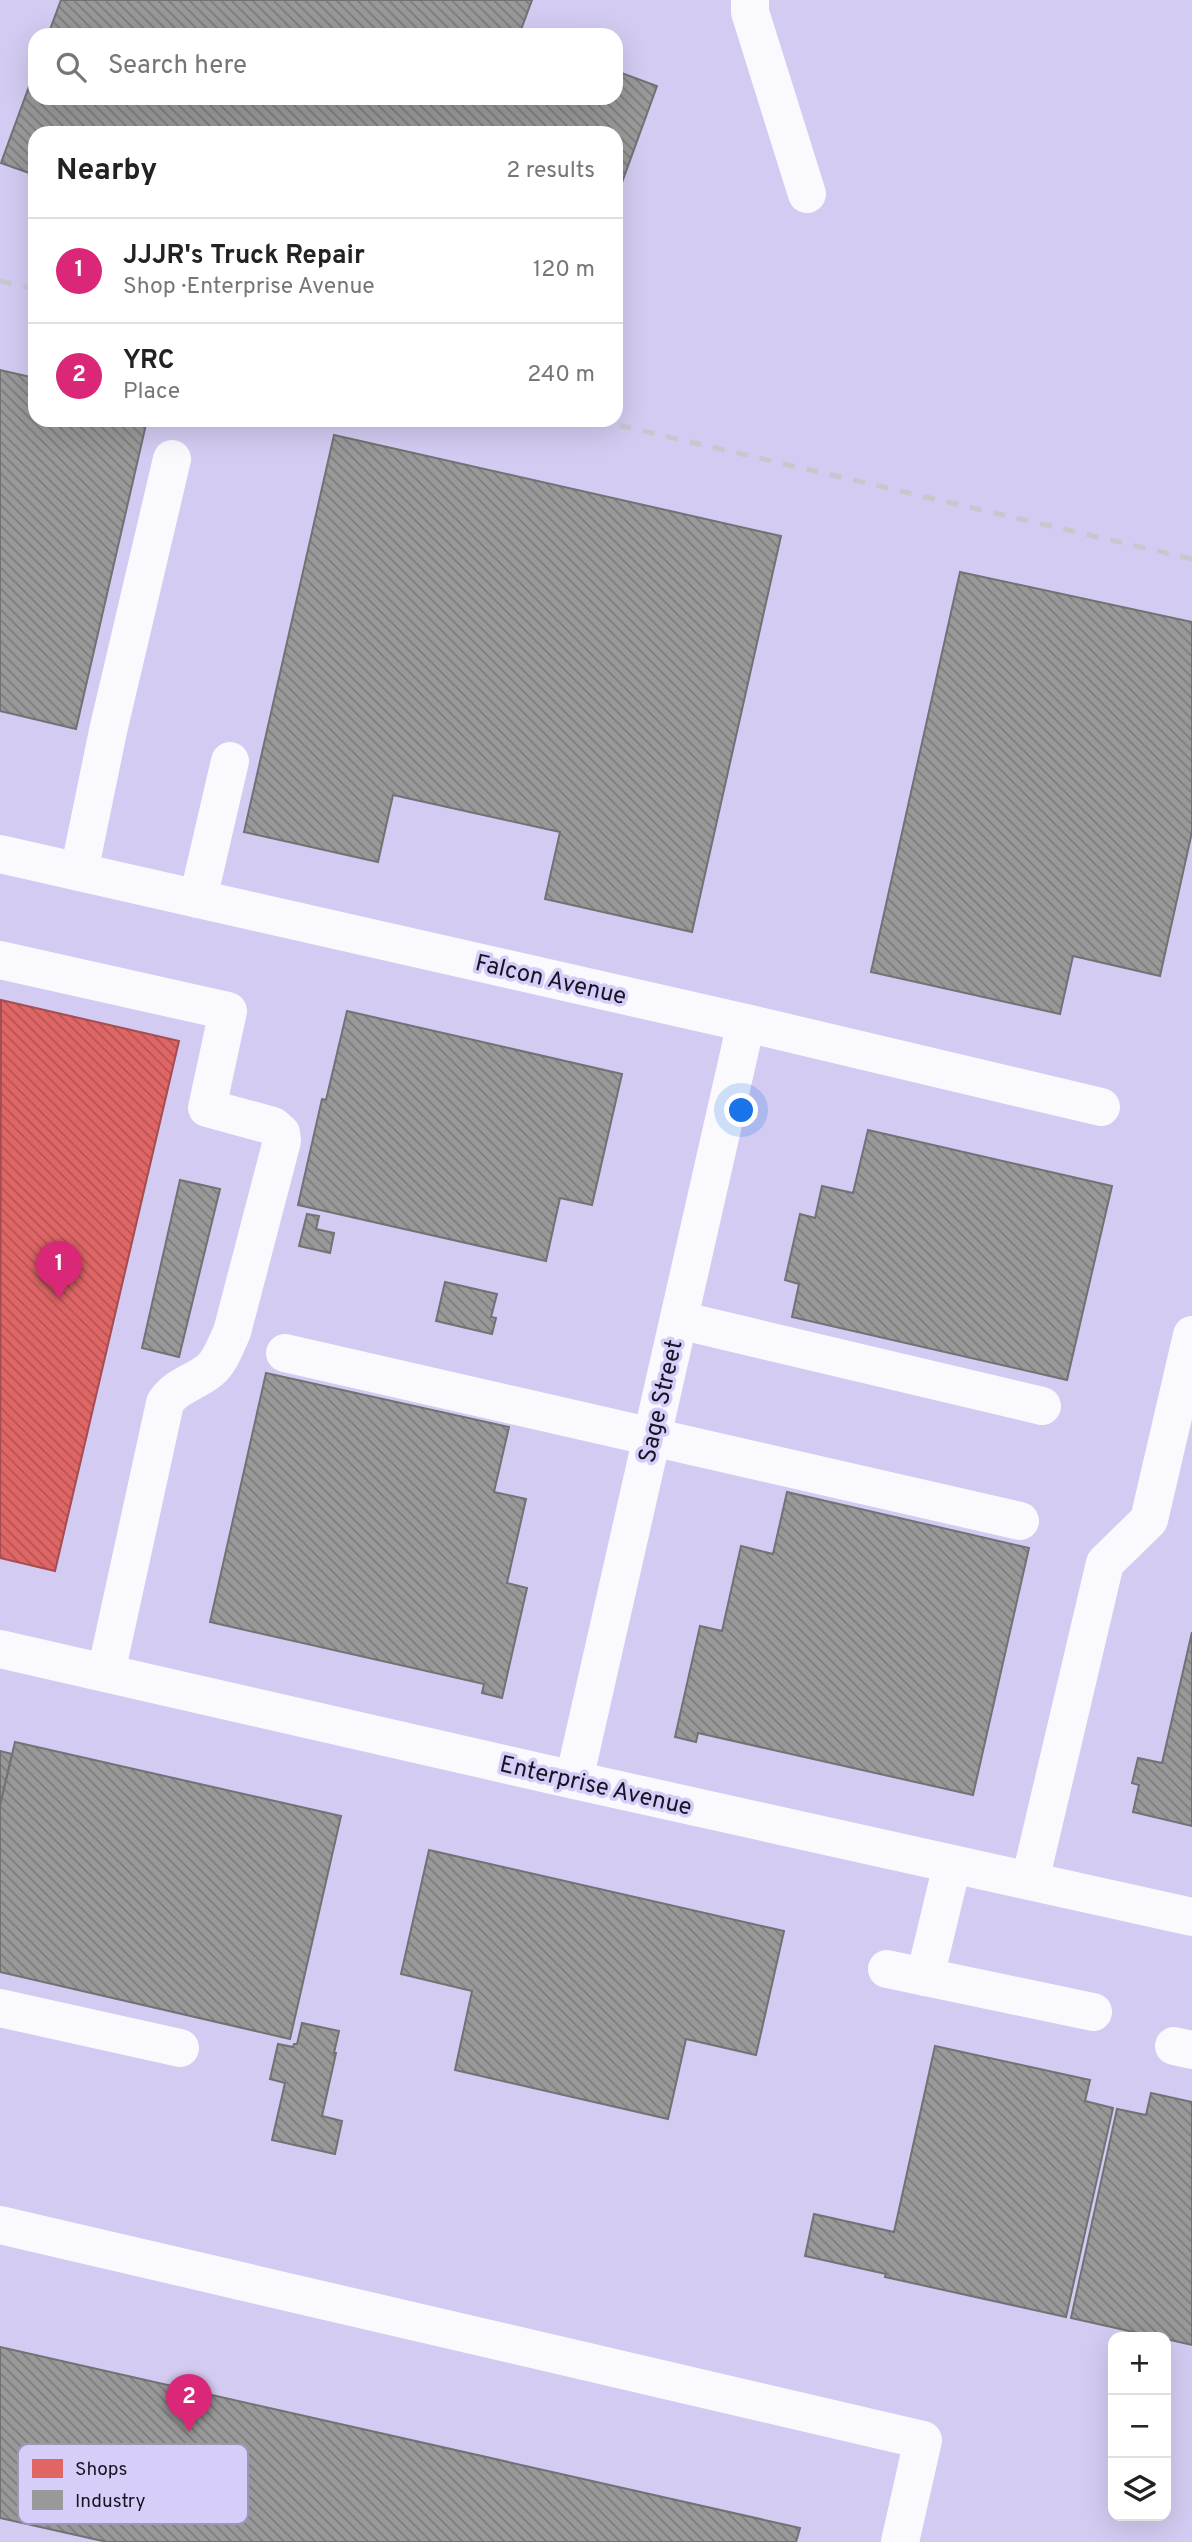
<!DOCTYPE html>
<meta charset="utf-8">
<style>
:root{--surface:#fff;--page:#f6f6f6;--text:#222;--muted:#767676;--line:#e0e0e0;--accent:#db2777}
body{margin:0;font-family:Overpass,sans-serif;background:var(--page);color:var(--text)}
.controls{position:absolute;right:21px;bottom:21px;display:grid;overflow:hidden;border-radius:14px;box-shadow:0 7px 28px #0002}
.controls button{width:63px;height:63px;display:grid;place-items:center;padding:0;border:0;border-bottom:2px solid var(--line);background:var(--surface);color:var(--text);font:35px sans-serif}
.you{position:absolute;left:742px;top:1111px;width:24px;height:24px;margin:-18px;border:5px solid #fff;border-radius:50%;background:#1a73e8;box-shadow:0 0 0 10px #1a73e833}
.badge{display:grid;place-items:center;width:46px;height:46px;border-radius:50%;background:var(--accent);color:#fff;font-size:23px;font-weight:700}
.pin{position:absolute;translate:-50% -58px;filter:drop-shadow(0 2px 4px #0008)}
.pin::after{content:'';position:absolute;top:37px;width:24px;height:21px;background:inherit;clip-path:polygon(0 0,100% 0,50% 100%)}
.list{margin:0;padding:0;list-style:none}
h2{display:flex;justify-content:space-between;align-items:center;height:91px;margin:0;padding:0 28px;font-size:30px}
h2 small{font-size:23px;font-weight:400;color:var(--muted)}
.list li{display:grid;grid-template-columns:46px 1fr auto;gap:21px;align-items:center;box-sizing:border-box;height:105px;padding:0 28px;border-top:2px solid var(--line)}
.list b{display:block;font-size:26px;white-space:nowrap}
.list p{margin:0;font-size:23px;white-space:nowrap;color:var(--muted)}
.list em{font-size:23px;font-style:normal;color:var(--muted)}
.icon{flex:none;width:38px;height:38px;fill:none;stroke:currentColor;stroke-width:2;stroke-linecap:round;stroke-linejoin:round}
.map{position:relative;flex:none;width:1192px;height:2542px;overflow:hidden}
.search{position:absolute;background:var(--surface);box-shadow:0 7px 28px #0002;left:28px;top:28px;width:595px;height:77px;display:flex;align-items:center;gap:18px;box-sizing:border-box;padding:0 24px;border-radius:21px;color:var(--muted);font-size:26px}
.panel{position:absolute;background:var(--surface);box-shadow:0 7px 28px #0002;left:28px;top:126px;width:595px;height:301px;border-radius:21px}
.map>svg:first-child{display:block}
</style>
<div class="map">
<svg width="1192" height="2542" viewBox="0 0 1192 2542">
<defs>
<pattern id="shops-back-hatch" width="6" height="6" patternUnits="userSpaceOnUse" patternTransform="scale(1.75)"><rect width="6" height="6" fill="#e06666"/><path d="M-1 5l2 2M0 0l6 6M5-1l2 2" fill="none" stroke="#b55354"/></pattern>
<pattern id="industry-back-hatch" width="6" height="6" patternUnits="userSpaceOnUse" patternTransform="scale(1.75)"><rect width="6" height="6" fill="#999"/><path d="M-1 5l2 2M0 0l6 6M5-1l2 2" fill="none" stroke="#7c7c7c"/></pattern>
</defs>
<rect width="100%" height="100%" fill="#dcd8ef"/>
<path fill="#d3cbf1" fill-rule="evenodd" d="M 0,0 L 1192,0 L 1192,2542 L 0,2542 ZM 35,35 L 616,35 L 616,98 L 35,98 ZM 35,133 L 616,133 L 616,420 L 35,420 ZM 1113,2337 L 1166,2337 L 1166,2516 L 1113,2516 Z"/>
<path fill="url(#shops-back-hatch)" stroke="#a44d52" stroke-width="2" d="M 1,1000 L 179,1041 L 55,1571 L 0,1558 Z"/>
<g fill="url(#industry-back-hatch)" stroke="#727176" stroke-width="2">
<path d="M 61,0 L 532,0 L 519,35 L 48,35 Z"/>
<path d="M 35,70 L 35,98 L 616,98 L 616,71 L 657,86 L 616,199 L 616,133 L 35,133 L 35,175 L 1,163 Z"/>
<path d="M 0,370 L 35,378 L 35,420 L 147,420 L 76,729 L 0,711 Z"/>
<path d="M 334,435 L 781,536 L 692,932 L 545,899 L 560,832 L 393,795 L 378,862 L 244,832 Z"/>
<path d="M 960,572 L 1192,622 L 1192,832 L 1160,976 L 1073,956 L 1060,1014 L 871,972 Z"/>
<path d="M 347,1011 L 622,1074 L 592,1205 L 560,1198 L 546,1261 L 298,1205 L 322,1099 L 326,1100 Z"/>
<path d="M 868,1130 L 1112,1186 L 1067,1380 L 792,1317 L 799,1284 L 785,1280 L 800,1214 L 815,1218 L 822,1186 L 853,1193 Z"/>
<path d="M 180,1180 L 220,1189 L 179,1357 L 142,1348 Z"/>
<path d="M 307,1214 L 319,1216 L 316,1229 L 334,1233 L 330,1253 L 299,1246 Z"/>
<path d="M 445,1282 L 497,1294 L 491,1317 L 496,1318 L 492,1334 L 436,1321 Z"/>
<path d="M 266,1373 L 509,1427 L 494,1492 L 526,1499 L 507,1583 L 527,1588 L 502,1698 L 482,1693 L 484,1684 L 210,1622 Z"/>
<path d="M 787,1492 L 1029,1548 L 973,1795 L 698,1733 L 696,1742 L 675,1737 L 700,1626 L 722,1631 L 741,1546 L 773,1554 Z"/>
<path d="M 1192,1632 L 1192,1826 L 1133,1812 L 1139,1785 L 1132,1783 L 1138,1758 L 1162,1763 Z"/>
<path d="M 15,1742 L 341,1816 L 290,2039 L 0,1972 L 0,1805 Z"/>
<path d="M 0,1751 L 12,1754 L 0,1805 Z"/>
<path d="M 429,1850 L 784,1931 L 756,2055 L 686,2039 L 668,2119 L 455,2070 L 472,1991 L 401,1974 Z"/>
<path d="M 302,2023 L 339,2031 L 334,2053 L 336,2053 L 322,2116 L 342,2121 L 335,2154 L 272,2140 L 285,2083 L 270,2079 L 278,2044 L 293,2047 L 294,2044 L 297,2044 Z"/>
<path d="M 935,2046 L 1090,2080 L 1085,2101 L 1113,2108 L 1066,2317 L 885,2277 L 886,2274 L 805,2256 L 814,2214 L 894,2232 Z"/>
<path d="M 1151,2093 L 1192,2102 L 1192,2345 L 1166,2339 L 1166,2337 L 1156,2337 L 1071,2318 L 1117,2109 L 1146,2115 Z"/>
<path d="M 0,2347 L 800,2528 L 796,2542 L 107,2542 L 0,2518 Z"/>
</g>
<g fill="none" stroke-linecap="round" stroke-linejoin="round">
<g stroke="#faf9fd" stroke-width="38">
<path d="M 750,0 L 750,12 L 807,194"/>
<path d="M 0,854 L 746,1023 L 1101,1107"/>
<path d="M 79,872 L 108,731 L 172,459"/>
<path d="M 198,899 L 230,761"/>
<path d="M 0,960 L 228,1011 L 207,1108 L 273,1126 L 281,1133 L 282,1141 L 232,1332 C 226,1344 221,1361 210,1370 C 195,1383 176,1385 165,1403 L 106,1673"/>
<path d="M 679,1320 L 1042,1406"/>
<path d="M 285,1353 L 1020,1521"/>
<path d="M 0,1649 L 574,1780 L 1192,1917"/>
<path d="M 574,1780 L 746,1023"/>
<path d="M 1030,1881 L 1105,1563 L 1149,1520 L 1192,1335"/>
<path d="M 887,1969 L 1093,2012"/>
<path d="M 925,1977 L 952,1865"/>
<path d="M 0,2008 L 180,2048"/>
<path d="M 1174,2046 L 1192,2050"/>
<path d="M 0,2225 L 923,2440 L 900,2542"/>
</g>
<g stroke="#c8c7ce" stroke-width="5" stroke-dasharray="12 12" stroke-linecap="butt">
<path d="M 0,281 L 35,289"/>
<path d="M 596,420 L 1192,559"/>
</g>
</g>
<g text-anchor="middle" stroke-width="7" stroke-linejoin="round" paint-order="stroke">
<g font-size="24" fill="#181423" stroke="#d6cef9">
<text transform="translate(551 979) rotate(13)" y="8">Falcon Avenue</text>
<text transform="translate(660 1401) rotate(-77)" y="8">Sage Street</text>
<text transform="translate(596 1785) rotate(13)" y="8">Enterprise Avenue</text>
</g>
</g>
<rect x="18" y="2444" width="230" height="80" rx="10" fill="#d6cef9" stroke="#9d96b9" stroke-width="2"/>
<rect x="32" y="2459" width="31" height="19" fill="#e06666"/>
<rect x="32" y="2490" width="31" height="20" fill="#999"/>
<g font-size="19" fill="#181423">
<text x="75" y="2475">Shops</text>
<text x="75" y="2507">Industry</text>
</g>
</svg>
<div class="controls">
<button>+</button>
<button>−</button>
<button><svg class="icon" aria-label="layers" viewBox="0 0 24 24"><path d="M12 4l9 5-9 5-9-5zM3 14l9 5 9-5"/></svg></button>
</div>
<div class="you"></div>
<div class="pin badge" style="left:59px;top:1299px">1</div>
<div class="pin badge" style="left:189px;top:2432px">2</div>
<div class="search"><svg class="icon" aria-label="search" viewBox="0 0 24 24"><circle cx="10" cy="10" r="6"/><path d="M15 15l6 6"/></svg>Search here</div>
<section class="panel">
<h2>Nearby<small>2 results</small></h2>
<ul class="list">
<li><span class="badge">1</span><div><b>JJJR's Truck Repair</b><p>Shop · Enterprise Avenue</p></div><em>120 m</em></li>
<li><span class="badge">2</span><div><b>YRC</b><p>Place</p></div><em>240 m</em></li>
</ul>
</section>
</div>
